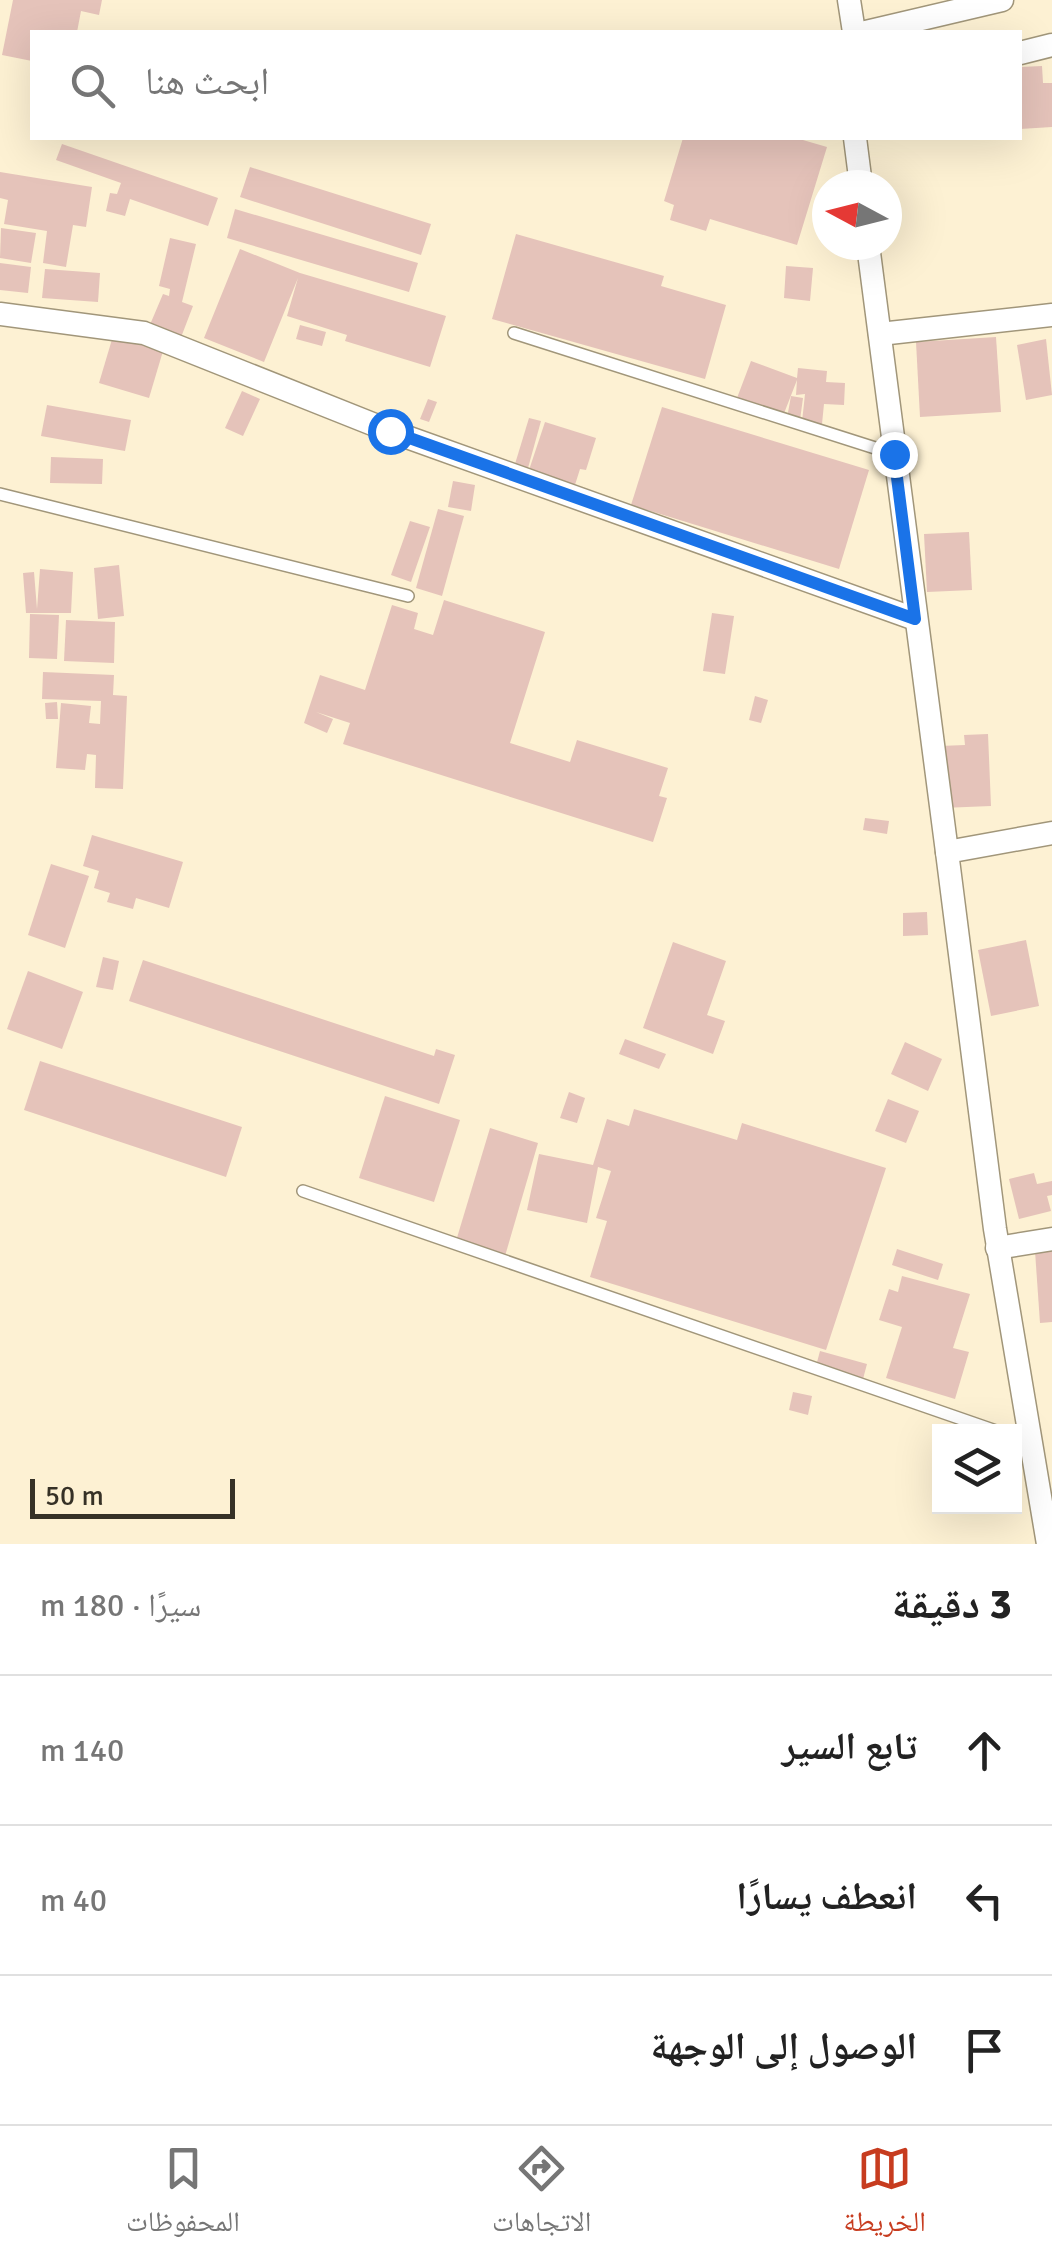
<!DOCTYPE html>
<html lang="ar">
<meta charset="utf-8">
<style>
:root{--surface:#fff;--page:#f6f6f6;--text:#222;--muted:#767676;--line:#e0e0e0;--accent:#c73c1f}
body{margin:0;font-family:Signika,"Noto Naskh Arabic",sans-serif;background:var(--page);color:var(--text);direction:rtl}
.controls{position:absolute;right:30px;bottom:30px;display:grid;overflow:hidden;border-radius:0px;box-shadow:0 10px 40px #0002}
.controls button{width:90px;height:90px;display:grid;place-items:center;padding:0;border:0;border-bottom:2px solid var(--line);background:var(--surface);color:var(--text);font:50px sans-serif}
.compass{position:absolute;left:812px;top:170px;width:90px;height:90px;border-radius:50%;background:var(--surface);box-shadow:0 10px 40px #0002;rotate:277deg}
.scale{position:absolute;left:30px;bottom:25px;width:205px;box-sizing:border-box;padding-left:10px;border:5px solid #363126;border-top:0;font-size:28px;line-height:35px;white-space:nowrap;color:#363126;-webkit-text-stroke:8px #fdf1d3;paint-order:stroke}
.stop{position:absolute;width:30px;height:30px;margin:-22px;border:8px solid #1a73e8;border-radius:50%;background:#fff}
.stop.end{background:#1a73e8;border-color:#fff;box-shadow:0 2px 10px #0008}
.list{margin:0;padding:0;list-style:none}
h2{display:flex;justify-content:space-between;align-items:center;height:130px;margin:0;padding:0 40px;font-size:42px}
h2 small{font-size:32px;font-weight:400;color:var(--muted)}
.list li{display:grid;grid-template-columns:65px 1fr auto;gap:30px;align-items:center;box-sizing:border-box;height:150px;padding:0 40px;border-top:2px solid var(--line)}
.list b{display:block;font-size:38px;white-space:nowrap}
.list em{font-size:32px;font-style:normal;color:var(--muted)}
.icon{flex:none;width:55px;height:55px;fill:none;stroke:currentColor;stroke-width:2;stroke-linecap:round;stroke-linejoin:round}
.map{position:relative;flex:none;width:1052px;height:1544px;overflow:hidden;direction:ltr}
.search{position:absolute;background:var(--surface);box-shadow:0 10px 40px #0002;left:30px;right:30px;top:30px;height:110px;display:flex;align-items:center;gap:25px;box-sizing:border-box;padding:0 35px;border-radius:0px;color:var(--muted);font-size:38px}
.sheet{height:580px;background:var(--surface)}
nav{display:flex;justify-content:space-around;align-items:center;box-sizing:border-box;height:140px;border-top:2px solid var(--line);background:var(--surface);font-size:28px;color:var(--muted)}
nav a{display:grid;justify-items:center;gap:5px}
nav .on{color:var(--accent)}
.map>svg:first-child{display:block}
</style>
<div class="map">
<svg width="1052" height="1544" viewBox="0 0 1052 1544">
<rect width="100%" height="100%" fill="#fdf1d3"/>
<g fill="#e5c3ba">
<path d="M 13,0 L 102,0 L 99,15 L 81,11 L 77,32 L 32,32 L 32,61 L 2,55 Z"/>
<path d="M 1042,66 L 1043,83 L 1052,83 L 1052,127 L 1020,129 L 1020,67 Z"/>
<path d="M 683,138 L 796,138 L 827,147 L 797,245 L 710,219 L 706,231 L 670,220 L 674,205 L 664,201 Z"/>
<path d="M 62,144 L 218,198 L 208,226 L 130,199 L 125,216 L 106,211 L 110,193 L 117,194 L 121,183 L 56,160 Z"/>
<path d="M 250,167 L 431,224 L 421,255 L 240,197 Z"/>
<path d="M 0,172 L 92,187 L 86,227 L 73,225 L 66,267 L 43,263 L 47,231 L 4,224 L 8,200 L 0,198 Z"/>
<path d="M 235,209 L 418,263 L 409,292 L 227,238 Z"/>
<path d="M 1,228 L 36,233 L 31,263 L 0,258 Z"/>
<path d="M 516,234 L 664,276 L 661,286 L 726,305 L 705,379 L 492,319 Z"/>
<path d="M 170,238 L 196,244 L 182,302 L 193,306 L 180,340 L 149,327 L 163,294 L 169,296 L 170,289 L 159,286 Z"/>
<path d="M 240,249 L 300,273 L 446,316 L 430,367 L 345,341 L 347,335 L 287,316 L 298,278 L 264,362 L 204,338 Z"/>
<path d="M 0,263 L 31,267 L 28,293 L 0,290 Z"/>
<path d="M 786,266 L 813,268 L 810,301 L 784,298 Z"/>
<path d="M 45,269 L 100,273 L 98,302 L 42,298 Z"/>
<path d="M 300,325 L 326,332 L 322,346 L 296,339 Z"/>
<path d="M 113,336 L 163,351 L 149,398 L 99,383 Z"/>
<path d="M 996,337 L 1001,412 L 920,417 L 916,342 Z"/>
<path d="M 1046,339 L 1052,395 L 1026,400 L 1017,345 Z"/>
<path d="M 751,361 L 797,378 L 798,368 L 827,371 L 826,382 L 845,383 L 844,405 L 824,404 L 822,424 L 802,422 L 805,394 L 796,395 L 797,380 L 783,416 L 737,398 Z"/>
<path d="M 242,391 L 260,399 L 243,436 L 225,428 Z"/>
<path d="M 791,396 L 803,398 L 800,420 L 787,418 Z"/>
<path d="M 428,399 L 437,402 L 429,422 L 420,419 Z"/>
<path d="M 47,405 L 131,420 L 125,451 L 41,436 Z"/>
<path d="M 662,407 L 869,470 L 839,569 L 631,505 Z"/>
<path d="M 529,418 L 541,421 L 528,468 L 515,464 Z"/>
<path d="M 545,422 L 596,438 L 586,470 L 580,469 L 574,488 L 528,473 Z"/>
<path d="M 51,457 L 103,459 L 102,484 L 50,483 Z"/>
<path d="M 453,481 L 475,485 L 471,511 L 448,507 Z"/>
<path d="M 438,509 L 464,516 L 442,596 L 416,588 Z"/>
<path d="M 410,521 L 430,527 L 411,582 L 391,575 Z"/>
<path d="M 969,532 L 972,590 L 927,592 L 924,534 Z"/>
<path d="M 119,565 L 124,616 L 98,619 L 94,568 Z"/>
<path d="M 40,569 L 73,572 L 71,613 L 26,613 L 23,573 L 34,572 L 37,609 Z"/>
<path d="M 444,600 L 545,632 L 510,743 L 570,762 L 577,740 L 668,768 L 659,796 L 667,798 L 653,842 L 343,744 L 350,723 L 316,712 L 333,719 L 327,733 L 304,723 L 320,675 L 365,690 L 392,605 L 418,613 L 414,629 L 433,635 Z"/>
<path d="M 712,613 L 734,616 L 725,674 L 703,671 Z"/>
<path d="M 30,614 L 59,615 L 57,659 L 29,658 Z"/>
<path d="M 66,620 L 115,622 L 114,663 L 64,661 Z"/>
<path d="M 43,672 L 114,675 L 113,695 L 127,696 L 123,789 L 95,788 L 96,755 L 87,754 L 85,770 L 56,768 L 61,703 L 91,706 L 89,723 L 100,724 L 101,701 L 42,699 Z"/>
<path d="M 755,696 L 768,700 L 761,723 L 749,720 Z"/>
<path d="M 57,702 L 58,719 L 46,719 L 45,703 Z"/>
<path d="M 988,734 L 991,806 L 942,808 L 940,746 L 965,745 L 964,735 Z"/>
<path d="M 865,818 L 889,821 L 887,834 L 863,830 Z"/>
<path d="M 92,835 L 183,862 L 169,908 L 136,898 L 133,909 L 107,902 L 110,893 L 94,888 L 99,871 L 83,866 Z"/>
<path d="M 51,864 L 89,876 L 65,948 L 28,935 Z"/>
<path d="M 927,912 L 928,935 L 903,936 L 903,913 Z"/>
<path d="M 1026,940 L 1039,1006 L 991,1016 L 978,950 Z"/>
<path d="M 673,942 L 726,961 L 707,1015 L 725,1021 L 713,1054 L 643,1028 Z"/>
<path d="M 103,957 L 119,961 L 113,990 L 96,987 Z"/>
<path d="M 143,960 L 434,1056 L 436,1049 L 455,1055 L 439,1104 L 129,1001 Z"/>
<path d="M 28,971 L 83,992 L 62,1049 L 7,1029 Z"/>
<path d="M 625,1039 L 666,1054 L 659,1069 L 619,1054 Z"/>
<path d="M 905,1042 L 942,1059 L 928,1091 L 891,1074 Z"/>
<path d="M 40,1061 L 242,1127 L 226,1177 L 24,1110 Z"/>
<path d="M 569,1092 L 585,1098 L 577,1123 L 560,1118 Z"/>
<path d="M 385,1096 L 460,1120 L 434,1202 L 359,1178 Z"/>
<path d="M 888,1099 L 919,1111 L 906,1143 L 875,1131 Z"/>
<path d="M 634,1109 L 737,1140 L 742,1123 L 886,1168 L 826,1350 L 590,1277 L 607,1221 L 596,1218 L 611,1171 L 598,1167 L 587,1223 L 527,1210 L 539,1154 L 593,1165 L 607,1119 L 629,1126 Z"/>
<path d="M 490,1128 L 538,1143 L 505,1256 L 456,1241 Z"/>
<path d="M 1034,1173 L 1037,1184 L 1052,1181 L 1052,1195 L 1047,1196 L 1051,1211 L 1019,1219 L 1009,1179 Z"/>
<path d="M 897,1249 L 943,1264 L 938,1280 L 892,1265 Z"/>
<path d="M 1052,1249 L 1052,1322 L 1040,1323 L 1035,1251 Z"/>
<path d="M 902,1276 L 970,1294 L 953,1348 L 969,1352 L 955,1399 L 886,1378 L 902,1327 L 879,1320 L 889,1289 L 898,1292 Z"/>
<path d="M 820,1351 L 867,1364 L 863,1379 L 816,1366 Z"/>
<path d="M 793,1392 L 812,1396 L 808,1415 L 789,1410 Z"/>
</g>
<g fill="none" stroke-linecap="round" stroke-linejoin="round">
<g stroke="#a1967a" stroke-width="14">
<g id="lane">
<path d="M 514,333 L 894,454"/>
<path d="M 0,494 L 408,596"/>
<path d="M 303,1191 L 999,1432"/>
</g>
</g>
<g stroke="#a1967a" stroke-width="25">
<g id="street">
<path d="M 849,0 L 854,32"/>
<path d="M 866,32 L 1002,0"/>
<path d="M 1020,53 L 1052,45"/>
<path d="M 855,138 L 861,185"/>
<path d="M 868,245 L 947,852"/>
<path d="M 0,314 L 144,333 L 390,431 L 915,619"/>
<path d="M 880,334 L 1052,315"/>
<path d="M 997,1248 L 1052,1239"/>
<path d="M 1048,1544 L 995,1229 L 947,852 L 1052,833"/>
</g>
</g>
<use href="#lane" stroke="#fff" stroke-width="11"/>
<use href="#street" stroke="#fff" stroke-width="22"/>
</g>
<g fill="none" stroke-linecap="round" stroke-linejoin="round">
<path stroke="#1a73e8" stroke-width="12" d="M 390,431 L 915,619 L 894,454"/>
</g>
</svg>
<div class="controls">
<button><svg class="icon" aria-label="layers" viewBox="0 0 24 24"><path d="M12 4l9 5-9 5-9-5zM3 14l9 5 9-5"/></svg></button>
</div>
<svg class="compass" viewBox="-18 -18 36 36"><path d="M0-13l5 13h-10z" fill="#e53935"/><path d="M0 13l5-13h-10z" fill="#767676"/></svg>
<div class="scale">50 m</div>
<div class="stop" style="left:390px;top:431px"></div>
<div class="stop end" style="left:894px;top:454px"></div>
<div class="search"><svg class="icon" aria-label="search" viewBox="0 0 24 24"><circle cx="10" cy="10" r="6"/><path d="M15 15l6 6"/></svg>ابحث هنا</div>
</div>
<section class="sheet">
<h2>3 دقيقة<small>سيرًا · 180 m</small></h2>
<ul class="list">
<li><svg class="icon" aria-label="ahead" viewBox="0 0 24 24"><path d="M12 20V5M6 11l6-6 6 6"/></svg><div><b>تابع السير</b></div><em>140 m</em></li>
<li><svg class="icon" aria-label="left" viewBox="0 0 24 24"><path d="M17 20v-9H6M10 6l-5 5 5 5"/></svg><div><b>انعطف يسارًا</b></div><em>40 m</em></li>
<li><svg class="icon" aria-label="arrive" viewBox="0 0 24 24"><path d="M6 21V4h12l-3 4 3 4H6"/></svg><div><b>الوصول إلى الوجهة</b></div></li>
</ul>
</section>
<nav>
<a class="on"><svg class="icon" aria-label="map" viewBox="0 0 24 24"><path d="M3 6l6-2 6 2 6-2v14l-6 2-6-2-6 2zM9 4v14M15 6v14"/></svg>الخريطة</a>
<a><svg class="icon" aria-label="directions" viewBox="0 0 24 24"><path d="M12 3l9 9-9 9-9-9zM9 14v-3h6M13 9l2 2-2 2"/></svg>الاتجاهات</a>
<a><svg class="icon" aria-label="saved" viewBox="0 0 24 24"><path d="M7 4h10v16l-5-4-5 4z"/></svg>المحفوظات</a>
</nav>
